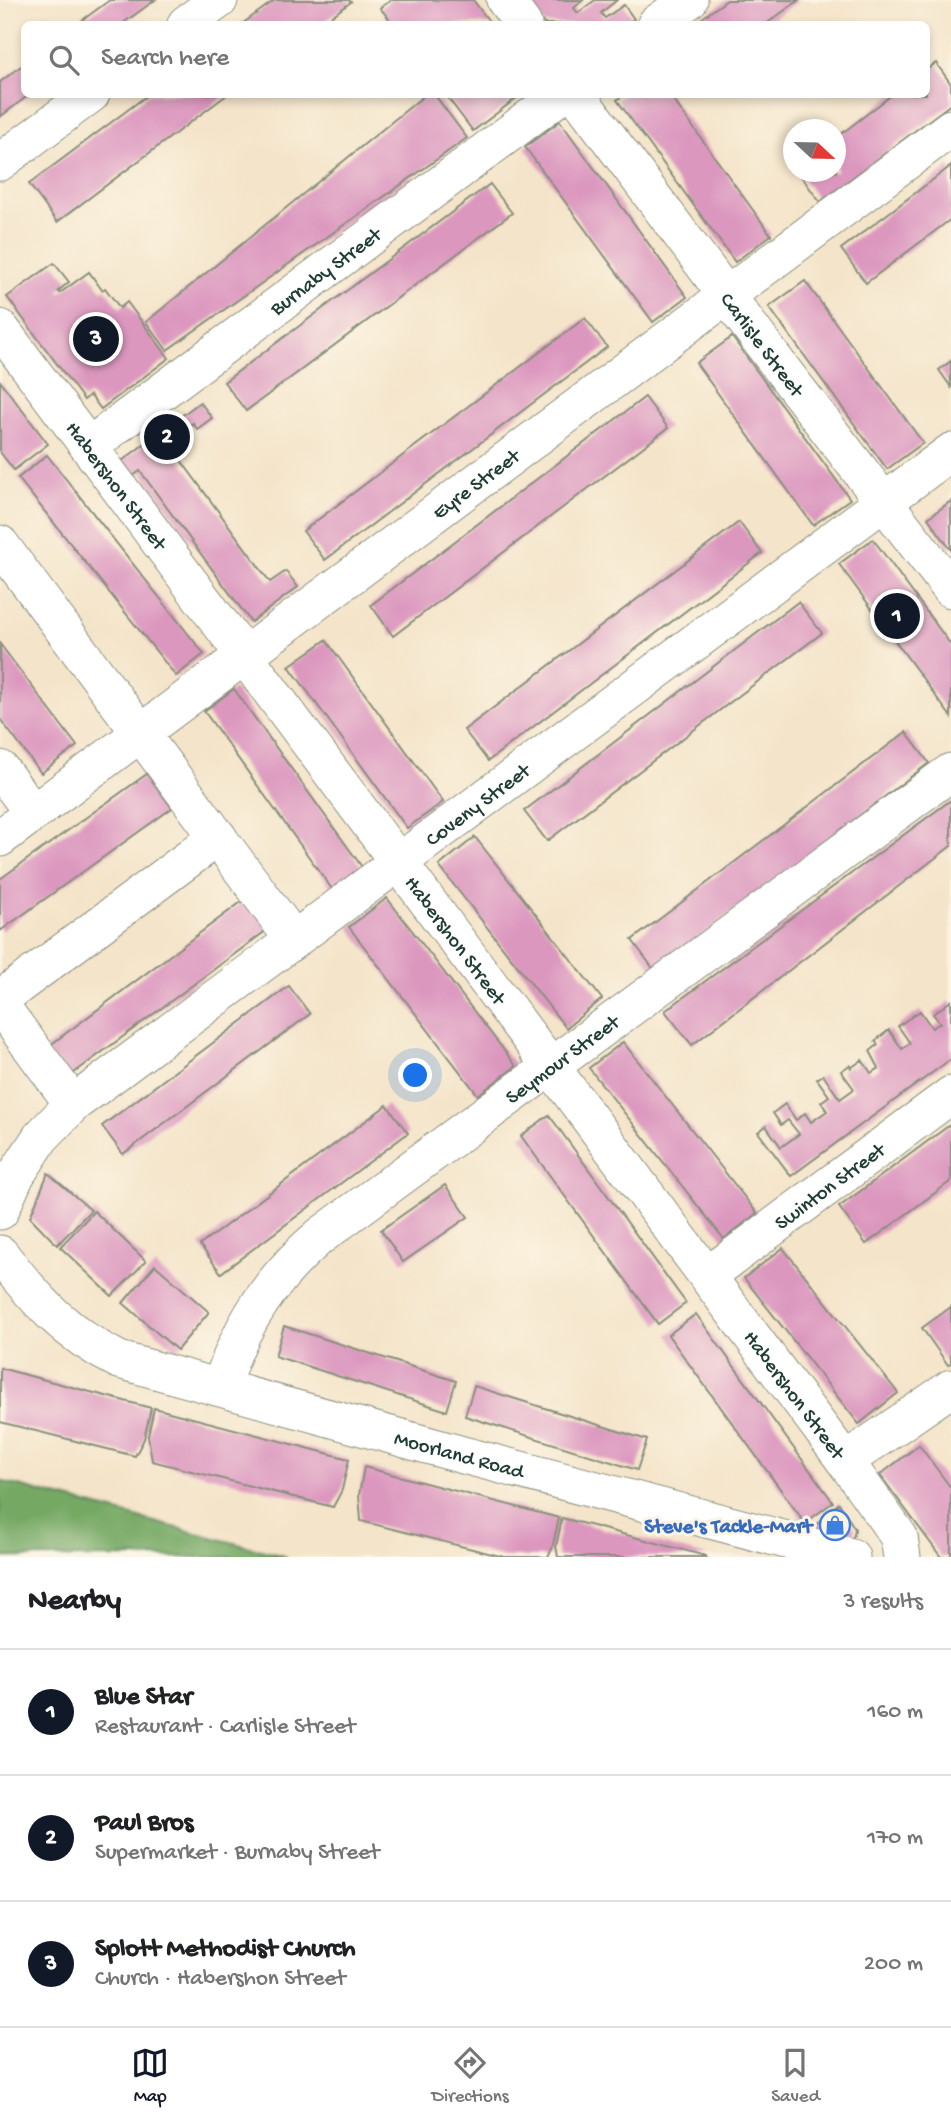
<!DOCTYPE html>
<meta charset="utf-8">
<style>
:root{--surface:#fff;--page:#f2f2f2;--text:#202124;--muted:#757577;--line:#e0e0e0;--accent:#111827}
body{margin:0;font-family:"Gochi Hand",sans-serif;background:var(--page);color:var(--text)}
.compass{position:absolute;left:783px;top:119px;width:63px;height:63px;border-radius:50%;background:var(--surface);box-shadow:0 4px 10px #0003;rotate:112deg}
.you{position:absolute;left:416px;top:1076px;width:24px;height:24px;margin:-18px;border:5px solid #fff;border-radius:50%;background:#1a73e8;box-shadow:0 0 0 10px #1a73e833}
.badge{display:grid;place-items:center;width:46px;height:46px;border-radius:50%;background:var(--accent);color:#fff;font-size:23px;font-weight:700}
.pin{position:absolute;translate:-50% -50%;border:4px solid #fff;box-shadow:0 2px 7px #0006}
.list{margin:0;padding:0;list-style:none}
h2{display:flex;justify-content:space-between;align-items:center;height:91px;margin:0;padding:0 28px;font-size:30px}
h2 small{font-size:23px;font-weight:400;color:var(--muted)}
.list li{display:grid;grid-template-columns:46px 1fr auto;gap:21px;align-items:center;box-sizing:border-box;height:126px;padding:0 28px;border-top:2px solid var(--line)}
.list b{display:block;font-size:26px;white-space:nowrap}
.list p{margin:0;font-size:23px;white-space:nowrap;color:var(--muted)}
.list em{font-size:23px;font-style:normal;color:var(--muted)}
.icon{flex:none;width:38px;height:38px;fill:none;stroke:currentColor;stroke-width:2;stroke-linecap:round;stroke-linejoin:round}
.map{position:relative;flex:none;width:951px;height:1557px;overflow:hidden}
.search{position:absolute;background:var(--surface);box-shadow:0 4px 10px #0003;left:21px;right:21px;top:21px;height:77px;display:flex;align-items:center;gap:18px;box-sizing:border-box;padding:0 24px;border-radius:10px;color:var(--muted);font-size:26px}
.sheet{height:469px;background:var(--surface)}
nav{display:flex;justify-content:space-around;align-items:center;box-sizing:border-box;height:98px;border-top:2px solid var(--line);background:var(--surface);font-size:19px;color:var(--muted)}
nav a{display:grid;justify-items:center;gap:4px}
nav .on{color:var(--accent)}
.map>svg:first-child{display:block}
</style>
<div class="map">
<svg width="951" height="1557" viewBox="0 0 951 1557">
<rect width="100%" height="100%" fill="#fcf5e5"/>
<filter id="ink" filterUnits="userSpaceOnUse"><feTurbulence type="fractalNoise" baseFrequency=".0143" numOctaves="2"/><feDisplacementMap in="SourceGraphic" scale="14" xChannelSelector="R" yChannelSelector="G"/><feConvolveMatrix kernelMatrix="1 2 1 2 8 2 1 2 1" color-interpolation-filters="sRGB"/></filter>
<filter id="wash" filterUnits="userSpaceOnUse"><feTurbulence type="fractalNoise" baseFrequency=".00686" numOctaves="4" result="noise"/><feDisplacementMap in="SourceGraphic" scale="28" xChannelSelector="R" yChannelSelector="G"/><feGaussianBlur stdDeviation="1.57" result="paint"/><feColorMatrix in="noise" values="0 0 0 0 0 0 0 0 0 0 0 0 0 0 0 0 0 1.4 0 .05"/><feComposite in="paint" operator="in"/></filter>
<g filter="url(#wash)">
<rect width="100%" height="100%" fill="#f4e4c9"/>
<path fill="#75a864" stroke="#4a724c" stroke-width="2" d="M 0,1481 L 26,1488 L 287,1557 L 0,1557 Z"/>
<g id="blocks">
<g fill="#dc97bf">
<path d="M 110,0 L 155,0 L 122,24 L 77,24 Z"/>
<path d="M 275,0 L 349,0 L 351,2 L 321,24 L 242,24 Z"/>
<path d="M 391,0 L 473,0 L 491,24 L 386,24 L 391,21 L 380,8 Z"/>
<path d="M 526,0 L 583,0 L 574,8 L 578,13 L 595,0 L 617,0 L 601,13 L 605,18 L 624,5 L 634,19 L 626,24 L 544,24 Z"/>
<path d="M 727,0 L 799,0 L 766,24 L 694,24 Z"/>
<path d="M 936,63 L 951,84 L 951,104 L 820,202 L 798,172 L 836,172 L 836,138 L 893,94 L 926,94 L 926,70 Z"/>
<path d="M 24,64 L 24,94 L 30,94 L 0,117 L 0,82 Z"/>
<path d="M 149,94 L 228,94 L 57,222 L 29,184 Z"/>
<path d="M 426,94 L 434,94 L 467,138 L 167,350 L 146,322 Z"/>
<path d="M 445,94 L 522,94 L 473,131 Z"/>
<path d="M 625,94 L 669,94 L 771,235 L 735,262 L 617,100 Z"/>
<path d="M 560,121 L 687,297 L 653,322 L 525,147 Z"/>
<path d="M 951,166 L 951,219 L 866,283 L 841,249 Z"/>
<path d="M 490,184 L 512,213 L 246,411 L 224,382 Z"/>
<path d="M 54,263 L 69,282 L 58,291 L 60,293 L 89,272 L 102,290 L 105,288 L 120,308 L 127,302 L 169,358 L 101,409 L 90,395 L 84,400 L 7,297 Z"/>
<path d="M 805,281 L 923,443 L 887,469 L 769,307 Z"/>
<path d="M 585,318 L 607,347 L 325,560 L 303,531 Z"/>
<path d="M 732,337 L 850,499 L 813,525 L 696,363 Z"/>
<path d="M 951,361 L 951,387 L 939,370 Z"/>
<path d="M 0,381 L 48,444 L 14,470 L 0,452 Z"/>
<path d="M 645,397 L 668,428 L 393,636 L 371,605 Z"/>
<path d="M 200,402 L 212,418 L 197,429 L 193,423 L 178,434 L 182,439 L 172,448 L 270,582 L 286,571 L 298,587 L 251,622 L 140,471 L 133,476 L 122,461 Z"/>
<path d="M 47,455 L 204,654 L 176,676 L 18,478 Z"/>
<path d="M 951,501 L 951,550 L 928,518 Z"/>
<path d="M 739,522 L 762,553 L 488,761 L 464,730 Z"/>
<path d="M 873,539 L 951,645 L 951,717 L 839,564 Z"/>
<path d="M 798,602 L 822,633 L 547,841 L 524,811 Z"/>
<path d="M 326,640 L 443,802 L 407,828 L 289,666 Z"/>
<path d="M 0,644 L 77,746 L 41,773 L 0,719 Z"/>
<path d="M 234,689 L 362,867 L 332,889 L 204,711 Z"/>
<path d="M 906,732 L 929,763 L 655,971 L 632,940 Z"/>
<path d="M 147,774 L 172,808 L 0,931 L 0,879 Z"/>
<path d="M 951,800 L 951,846 L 692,1045 L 665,1011 Z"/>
<path d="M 475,837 L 602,999 L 566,1028 L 439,866 Z"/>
<path d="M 248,897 L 271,927 L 67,1078 L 45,1049 Z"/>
<path d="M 387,898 L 516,1066 L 478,1095 L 349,927 Z"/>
<path d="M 289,986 L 310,1014 L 123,1154 L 102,1126 Z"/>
<path d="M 951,1001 L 951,1059 L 791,1176 L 758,1132 L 766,1126 L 781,1147 L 799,1134 L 788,1120 L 781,1125 L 773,1113 L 785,1104 L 796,1120 L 805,1113 L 811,1122 L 827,1111 L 821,1102 L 829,1096 L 817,1079 L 823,1075 L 840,1099 L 854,1089 L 841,1071 L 850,1065 L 851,1068 L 862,1060 L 871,1073 L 879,1068 L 870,1051 L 878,1045 L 875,1041 L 889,1030 L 902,1049 L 910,1043 L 898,1026 L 920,1011 L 932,1028 L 940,1023 L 933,1014 Z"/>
<path d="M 623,1042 L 757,1213 L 724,1239 L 589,1068 Z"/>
<path d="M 387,1105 L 408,1133 L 221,1273 L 200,1245 Z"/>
<path d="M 549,1115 L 686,1303 L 658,1324 L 521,1136 Z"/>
<path d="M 951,1124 L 951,1181 L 866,1244 L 839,1207 Z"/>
<path d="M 48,1173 L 91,1210 L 57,1245 L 30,1217 Z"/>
<path d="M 445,1185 L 468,1217 L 403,1262 L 381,1230 Z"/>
<path d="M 94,1211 L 146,1261 L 112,1296 L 60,1247 Z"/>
<path d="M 783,1248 L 898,1393 L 859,1424 L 744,1278 Z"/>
<path d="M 155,1265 L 209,1312 L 177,1350 L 123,1303 Z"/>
<path d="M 951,1307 L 951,1363 L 948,1365 L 922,1328 Z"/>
<path d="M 696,1314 L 833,1502 L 805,1523 L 668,1335 Z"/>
<path d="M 284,1326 L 456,1381 L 447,1411 L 275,1356 Z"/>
<path d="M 0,1368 L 151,1408 L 144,1439 L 135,1456 L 0,1422 Z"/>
<path d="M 474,1386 L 647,1440 L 637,1470 L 465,1416 Z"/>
<path d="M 154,1408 L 349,1459 L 342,1490 L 333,1507 L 152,1461 L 148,1436 Z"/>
<path d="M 919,1445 L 951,1488 L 951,1557 L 941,1557 L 880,1475 Z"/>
<path d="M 364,1467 L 559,1518 L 552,1549 L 548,1557 L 504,1557 L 361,1521 L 359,1495 Z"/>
<path d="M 839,1503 L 855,1529 L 854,1535 L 849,1542 L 811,1530 Z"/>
<path d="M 562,1518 L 706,1556 L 706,1557 L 558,1557 L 556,1546 Z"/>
</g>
</g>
</g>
<g filter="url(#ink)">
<use href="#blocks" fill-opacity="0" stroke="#8a907e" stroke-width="2"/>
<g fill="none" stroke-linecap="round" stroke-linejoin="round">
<g stroke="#8a907e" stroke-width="39">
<g id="minor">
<path d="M 505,0 L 523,24"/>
<path d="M 186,24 L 219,0"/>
<path d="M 656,24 L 689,0"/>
<path id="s1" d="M 576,94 L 777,363 L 951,589"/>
<path d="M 0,162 L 91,94"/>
<path id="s2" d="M 0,328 L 845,1461 L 899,1537 L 902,1557"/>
<path id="s3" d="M 89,446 L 562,94"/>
<path d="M 0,544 L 294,940"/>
<path d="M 0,769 L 33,813"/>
<path id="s4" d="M 0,838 L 951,128"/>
<path d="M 0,999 L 218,837"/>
<path d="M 0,1005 L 73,1104"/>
<path id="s5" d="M 0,1211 L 16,1175 L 41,1137 L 73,1104 L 951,452"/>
<path id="s6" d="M 0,1254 C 36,1300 66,1334 119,1360 L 463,1455 L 851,1557"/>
<path id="s7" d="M 707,1276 L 951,1095"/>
<path id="s8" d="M 221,1387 C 239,1326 271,1278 319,1237 L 951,772"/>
<path d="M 845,1461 L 951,1388"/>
</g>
</g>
<use href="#minor" stroke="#fff" stroke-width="37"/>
</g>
</g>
<defs>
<g id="shop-ring" transform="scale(1.575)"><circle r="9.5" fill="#fcf5e5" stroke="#3f7fe0" stroke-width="1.5"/><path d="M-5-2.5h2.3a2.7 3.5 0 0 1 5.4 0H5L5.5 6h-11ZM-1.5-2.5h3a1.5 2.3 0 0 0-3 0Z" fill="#3f7fe0"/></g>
</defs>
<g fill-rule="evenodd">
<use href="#shop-ring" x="835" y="1525"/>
</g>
<g text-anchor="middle" stroke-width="6" stroke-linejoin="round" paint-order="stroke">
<g font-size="21" fill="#1f3d34" stroke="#fcf5e5">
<text dy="7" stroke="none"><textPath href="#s3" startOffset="294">Burnaby Street</textPath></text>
<text dy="7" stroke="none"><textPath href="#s1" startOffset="312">Carlisle Street</textPath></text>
<text dy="7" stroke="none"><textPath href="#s4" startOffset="593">Eyre Street</textPath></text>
<text dy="7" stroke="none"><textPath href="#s2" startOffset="196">Habershon Street</textPath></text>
<text dy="7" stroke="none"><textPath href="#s5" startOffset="634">Coveny Street</textPath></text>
<text dy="7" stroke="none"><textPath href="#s2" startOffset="763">Habershon Street</textPath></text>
<text dy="7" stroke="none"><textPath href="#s8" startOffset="483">Seymour Street</textPath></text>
<text dy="7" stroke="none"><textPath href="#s7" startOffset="152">Swinton Street</textPath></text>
<text dy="7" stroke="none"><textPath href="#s2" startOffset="1330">Habershon Street</textPath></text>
<text dy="7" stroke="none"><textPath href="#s6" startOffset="514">Moorland Road</textPath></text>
</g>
<g font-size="21" font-weight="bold" fill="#366cbe" stroke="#fcf5e5" text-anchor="end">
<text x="812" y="1532">Steve's Tackle-Mart</text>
</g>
</g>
</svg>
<svg class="compass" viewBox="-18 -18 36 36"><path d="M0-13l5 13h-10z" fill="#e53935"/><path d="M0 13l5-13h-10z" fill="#757577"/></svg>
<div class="you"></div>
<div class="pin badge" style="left:897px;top:616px">1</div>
<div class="pin badge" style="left:167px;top:437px">2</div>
<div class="pin badge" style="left:96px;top:339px">3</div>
<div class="search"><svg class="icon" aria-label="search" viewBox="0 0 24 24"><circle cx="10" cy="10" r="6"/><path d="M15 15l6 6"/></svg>Search here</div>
</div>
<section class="sheet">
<h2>Nearby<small>3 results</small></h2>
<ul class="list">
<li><span class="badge">1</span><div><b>Blue Star</b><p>Restaurant · Carlisle Street</p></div><em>160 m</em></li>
<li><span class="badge">2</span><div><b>Paul Bros</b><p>Supermarket · Burnaby Street</p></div><em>170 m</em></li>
<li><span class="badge">3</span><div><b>Splott Methodist Church</b><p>Church · Habershon Street</p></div><em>200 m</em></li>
</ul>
</section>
<nav>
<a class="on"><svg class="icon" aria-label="map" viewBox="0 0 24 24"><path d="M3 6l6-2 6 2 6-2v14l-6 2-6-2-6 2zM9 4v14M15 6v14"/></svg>Map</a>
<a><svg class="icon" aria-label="directions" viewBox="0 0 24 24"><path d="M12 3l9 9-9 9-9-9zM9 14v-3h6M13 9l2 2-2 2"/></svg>Directions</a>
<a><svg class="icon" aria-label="saved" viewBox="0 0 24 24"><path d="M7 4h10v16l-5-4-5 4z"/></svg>Saved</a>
</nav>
